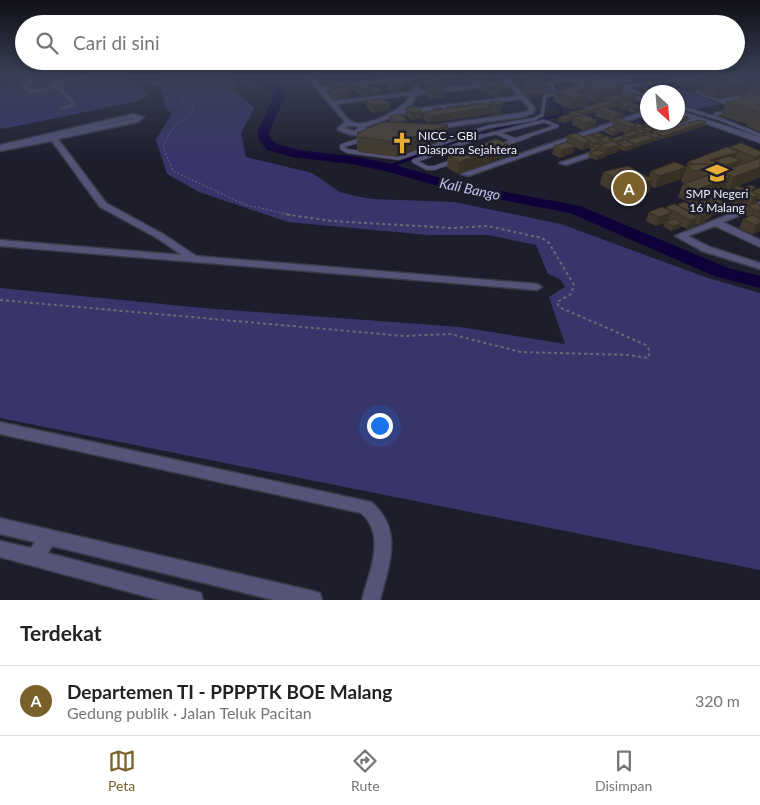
<!DOCTYPE html>
<html lang="id">
<meta charset="utf-8">
<style>
:root{--surface:#fff;--page:#f2f2f2;--text:#222;--muted:#767676;--line:#e0e0e0;--accent:#7a602b}
body{margin:0;font-family:Lato,sans-serif;background:var(--page);color:var(--text)}
.compass{position:absolute;left:640px;top:85px;width:45px;height:45px;border-radius:50%;background:var(--surface);box-shadow:0 2px 8px #0003;rotate:154deg}
.you{position:absolute;left:379px;top:425px;width:18px;height:18px;margin:-12px;border:4px solid #fff;border-radius:50%;background:#1a73e8;box-shadow:0 0 0 8px #1a73e833}
.badge{display:grid;place-items:center;width:32px;height:32px;border-radius:50%;background:var(--accent);color:#fff;font-size:16px;font-weight:700}
.pin{position:absolute;translate:-50% -50%;border:2px solid #fff;box-shadow:0 1px 5px #0006}
.list{margin:0;padding:0;list-style:none}
h2{display:flex;justify-content:space-between;align-items:center;height:65px;margin:0;padding:0 20px;font-size:21px}
h2 small{font-size:16px;font-weight:400;color:var(--muted)}
.list li{display:grid;grid-template-columns:32px 1fr auto;gap:15px;align-items:center;box-sizing:border-box;height:70px;padding:0 20px;border-top:1px solid var(--line)}
.list b{display:block;font-size:19px;white-space:nowrap}
.list p{margin:0;font-size:16px;white-space:nowrap;color:var(--muted)}
.list em{font-size:16px;font-style:normal;color:var(--muted)}
.icon{flex:none;width:28px;height:28px;fill:none;stroke:currentColor;stroke-width:2;stroke-linecap:round;stroke-linejoin:round}
.map{position:relative;flex:none;width:760px;height:600px;overflow:hidden}
.search{position:absolute;background:var(--surface);box-shadow:0 2px 8px #0003;left:15px;right:15px;top:15px;height:55px;display:flex;align-items:center;gap:12px;box-sizing:border-box;padding:0 18px;border-radius:28px;color:var(--muted);font-size:19px}
.sheet{height:135px;background:var(--surface)}
nav{display:flex;justify-content:space-around;align-items:center;box-sizing:border-box;height:70px;border-top:1px solid var(--line);background:var(--surface);font-size:14px;color:var(--muted)}
nav a{display:grid;justify-items:center;gap:2px}
nav .on{color:var(--accent)}
.map>svg:first-child{display:block}
</style>
<div class="map">
<svg width="760" height="600" viewBox="0 0 760 600">
<rect width="100%" height="100%" fill="#1d1d2c"/>
<g fill="#38356a">
<path d="M 27,76 L 126,76 L 149,95 L 139,101 L 2,129 L 0,126 L 0,86 L 31,80 Z"/>
<path d="M 163,76 L 200,76 L 234,79 L 235,90 L 254,108 L 241,133 L 246,157 L 312,173 L 340,192 L 355,196 L 373,199 L 454,202 L 561,224 L 705,277 L 760,293 L 760,570 L 0,418 L 0,288 L 203,308 L 460,327 L 565,344 L 549,297 L 565,287 L 560,279 L 548,274 L 536,245 L 488,235 L 428,235 L 288,222 L 199,192 L 167,174 L 156,140 L 172,113 L 166,109 L 160,87 L 149,85 Z"/>
<path d="M 665,83 L 721,104 L 695,109 L 678,103 L 678,92 L 651,92 L 638,88 Z"/>
</g>
<g fill="none" stroke-linecap="round" stroke-linejoin="round">
<g stroke="#0f0039" stroke-width="2">
<path d="M 632,78 L 651,76"/>
<path d="M 599,81 L 618,79"/>
<path d="M 562,92 L 555,84 L 581,83"/>
<path d="M 495,129 L 563,115 L 560,107 L 551,101 L 552,96 L 556,95"/>
<path d="M 472,137 L 487,132"/>
</g>
<path stroke="#0f0039" stroke-width="2.5" d="M 387,167 L 476,136"/>
<path fill="#0f0039" fill-rule="evenodd" d="M 238,76 C 255,74 276,80 286,94 L 269,133 L 271,139 L 277,144 L 298,150 L 352,156 L 392,164 L 458,183 L 580,206 L 728,268 L 760,276 L 760,288 L 714,276 L 570,213 L 456,191 L 385,171 L 352,164 L 292,157 L 267,150 L 259,140 L 257,133 L 275,94 L 270,88 Z"/>
<g stroke="#3a3a49" stroke-width="4.5">
<g id="service-far1">
<path d="M 32,76 L 36,80 L 23,84 L 30,92 L 57,87"/>
<path d="M 602,84 L 627,80"/>
<path d="M 57,87 L 74,103 L 74,105 L 61,108"/>
<path d="M 57,87 L 54,85 L 58,82 L 87,76"/>
<path d="M 573,88 L 593,85"/>
<path d="M 697,92 L 732,105"/>
<path d="M 648,96 L 622,87 L 706,76"/>
<path d="M 720,101 L 747,96"/>
<path d="M 678,106 L 716,118"/>
<path d="M 727,112 L 716,114 L 715,117 L 760,135"/>
<path d="M 496,133 L 508,137"/>
<path d="M 458,137 L 487,127 L 535,119 L 542,115 L 545,96 L 557,93 L 549,84 L 563,79"/>
<path d="M 479,137 L 544,121 L 557,126 L 524,137"/>
</g>
</g>
<g stroke="#3a3a49" stroke-width="5.5">
<g id="service">
<path d="M 482,136 L 414,161 L 427,168 L 434,168 L 528,136"/>
<path d="M 504,136 L 515,140"/>
<path d="M 363,139 L 342,146 L 342,148 L 347,151 L 399,158 L 461,136"/>
</g>
</g>
<g stroke="#3a3a49" stroke-width="3">
<g id="minor">
<path d="M 306,76 L 312,76 L 321,86 L 421,76 L 436,76 L 324,89 L 334,101 L 412,92 L 416,86 L 419,88 L 418,91 L 505,81 L 501,76 L 507,76 L 535,108 L 533,113 L 522,117 L 433,129 L 430,127 L 431,126 L 521,113 L 528,111 L 529,108 L 521,99 L 398,115 L 365,127 L 366,129 L 362,132 L 376,133 L 376,137 L 351,135 L 338,130 L 338,128 L 345,122 ZM 508,84 L 518,96 L 405,110 L 411,105 L 417,95 ZM 411,95 C 403,110 368,128 352,122 C 347,120 340,109 337,104 ZM 347,126 L 356,126 L 359,128 L 354,131 L 344,128 Z"/>
<path d="M 613,76 L 636,76 L 633,78 L 572,82 L 569,80 L 572,78 Z"/>
<path d="M 648,110 L 648,114 L 468,176 L 461,174 Z"/>
<path d="M 133,114 L 144,117 L 138,122 L 58,139 L 106,203 L 163,234 L 196,256 L 537,284 L 542,287 L 537,290 L 0,246 L 0,240 L 182,255 L 157,238 L 100,207 L 52,141 L 0,151 L 0,145 ZM 133,118 L 135,118 L 81,130 Z"/>
<path d="M 698,117 L 701,119 L 700,120 L 566,165 L 559,163 Z"/>
<path d="M 760,202 L 760,208 L 723,222 L 760,240 L 760,247 L 715,226 L 688,236 L 710,247 L 760,263 L 760,269 L 702,251 L 675,236 Z"/>
<path d="M 0,422 L 371,502 C 404,529 389,565 380,600 L 362,600 C 369,572 387,536 361,513 L 0,434 Z"/>
<path d="M 0,518 L 313,591 L 320,593 L 322,600 L 274,600 L 52,546 L 48,553 L 194,591 L 201,593 L 203,600 L 159,600 L 0,557 L 0,541 L 31,548 L 35,542 L 0,534 Z"/>
</g>
</g>
<g stroke="#3a3a49" stroke-width="2">
<g id="tertiary">
<path d="M 552,76 C 584,76 618,89 648,99 L 648,104 L 608,91 L 553,77 Z"/>
<path d="M 678,110 L 760,137 L 760,143 L 678,114 Z"/>
</g>
</g>
<g stroke="#6a6a77" stroke-width="1" stroke-dasharray="2 2" stroke-linecap="butt">
<path d="M 132,76 L 153,82 L 180,83 L 182,84 L 179,89 L 189,93 L 189,96 L 182,101 L 191,104 L 194,112 C 178,121 169,130 163,147 L 173,171 L 246,205 L 292,215"/>
<path d="M 743,82 L 750,81 L 760,84"/>
</g>
<path stroke="#6a6a77" stroke-width="2" stroke-dasharray="3 3" stroke-linecap="butt" d="M 0,300 L 404,336 L 450,334 L 521,352 L 628,355 L 648,358 C 650,353 650,350 646,345 L 559,307 L 557,302 L 571,294 L 574,285 L 549,243 L 542,238 L 488,226 L 452,228 L 332,221 L 283,214"/>
<use href="#service-far1" stroke="#545478" stroke-width="3"/>
<use href="#service" stroke="#545478" stroke-width="4"/>
<use href="#minor" fill="#545478" fill-rule="evenodd"/>
<use href="#tertiary" fill="#545478" fill-rule="evenodd"/>
</g>
<g fill="#433a2d" fill-rule="evenodd">
<path d="M 438,76 L 455,76 L 455,80 L 444,82 L 442,80 L 442,87 L 440,87 L 445,90 L 445,97 L 430,99 L 425,95 L 426,88 L 429,88 L 424,84 L 425,78 L 438,77 Z"/>
<path d="M 464,76 L 484,76 L 487,81 L 470,83 L 464,79 Z"/>
<path d="M 518,76 L 544,76 L 543,81 L 540,81 L 539,83 L 551,87 L 550,94 L 526,95 L 523,91 L 524,84 L 525,84 Z"/>
<path d="M 703,76 L 760,76 L 760,132 L 746,126 L 747,124 L 721,116 L 726,102 L 739,99 L 742,93 L 748,92 L 746,91 L 749,85 L 758,83 L 748,80 L 749,77 L 741,79 L 738,78 L 738,80 L 747,83 L 743,92 L 740,93 L 739,96 L 730,98 L 725,96 L 714,98 L 701,93 L 705,83 L 701,82 Z"/>
<path d="M 587,81 L 622,94 L 637,95 L 635,102 L 631,103 L 642,111 L 634,113 L 628,111 L 629,109 L 624,110 L 619,109 L 620,106 L 608,109 L 623,116 L 620,117 L 619,119 L 635,124 L 644,126 L 644,128 L 648,127 L 644,126 L 645,122 L 678,122 L 688,117 L 687,121 L 674,126 L 673,125 L 672,126 L 653,131 L 653,133 L 647,134 L 646,135 L 649,136 L 649,135 L 656,134 L 656,133 L 705,126 L 662,139 L 660,139 L 659,140 L 655,141 L 653,140 L 652,142 L 633,147 L 633,149 L 624,151 L 619,149 L 618,152 L 605,156 L 605,157 L 596,160 L 588,157 L 589,153 L 593,152 L 590,150 L 590,146 L 589,148 L 582,150 L 574,147 L 573,153 L 560,158 L 552,154 L 554,146 L 566,142 L 567,136 L 583,137 L 590,136 L 591,134 L 603,138 L 611,139 L 621,136 L 622,135 L 626,133 L 620,131 L 619,134 L 613,136 L 604,132 L 605,129 L 612,127 L 613,122 L 595,116 L 596,112 L 586,115 L 595,127 L 584,130 L 572,125 L 573,118 L 572,118 L 571,121 L 564,123 L 558,121 L 559,117 L 569,116 L 569,113 L 575,112 L 576,111 L 582,110 L 583,108 L 604,102 L 604,100 L 594,102 L 588,100 L 586,106 L 571,109 L 553,101 L 555,91 L 584,89 L 584,87 L 586,87 ZM 625,140 L 626,141 L 626,143 L 620,144 L 618,144 L 624,142 Z"/>
<path d="M 328,83 L 347,85 L 356,87 L 356,85 L 369,87 L 380,94 L 372,95 L 370,93 L 370,95 L 361,96 L 356,92 L 356,90 L 350,91 L 351,97 L 336,99 L 331,95 L 331,92 L 329,90 Z"/>
<path d="M 389,83 L 404,84 L 403,91 L 392,92 L 388,89 Z"/>
<path d="M 494,84 L 508,87 L 507,90 L 499,91 L 494,88 Z"/>
<path d="M 479,85 L 492,87 L 491,90 L 500,96 L 494,97 L 488,94 L 489,91 L 484,91 L 479,88 Z"/>
<path d="M 365,101 L 390,110 L 373,113 L 366,107 Z"/>
<path d="M 490,102 L 502,108 L 498,108 L 501,110 L 500,114 L 494,115 L 490,112 L 490,114 L 428,123 L 423,119 L 424,112 L 433,110 L 433,109 L 446,109 L 446,107 L 455,107 L 455,106 L 464,106 L 469,105 L 469,104 L 479,104 L 493,107 L 490,105 Z"/>
<path d="M 405,108 L 422,118 L 411,120 L 405,115 Z"/>
<path d="M 390,116 L 407,120 L 407,123 L 447,139 L 397,157 L 359,152 L 357,148 L 357,133 L 390,122 Z"/>
<path d="M 508,144 L 506,156 L 458,174 L 447,168 L 448,156 Z"/>
<path d="M 730,147 L 760,151 L 760,177 L 729,190 L 725,188 L 725,190 L 696,201 L 699,202 L 708,202 L 709,199 L 736,207 L 734,212 L 730,214 L 721,209 L 720,213 L 715,215 L 713,214 L 711,217 L 706,220 L 705,222 L 698,225 L 696,224 L 695,226 L 687,229 L 681,226 L 680,228 L 671,231 L 663,226 L 665,223 L 656,226 L 646,221 L 649,212 L 665,209 L 666,207 L 677,206 L 677,205 L 690,205 L 691,203 L 678,197 L 683,184 L 684,184 L 681,181 L 688,162 L 729,148 Z"/>
<path d="M 651,171 L 681,179 L 655,188 L 651,186 L 649,192 L 624,199 L 600,184 L 603,172 L 648,178 Z"/>
<path d="M 733,188 L 755,190 L 760,188 L 760,200 L 757,198 L 755,204 L 760,205 L 760,231 L 752,234 L 739,228 L 743,219 L 749,217 L 744,214 L 748,206 L 749,205 L 743,203 L 742,204 L 736,206 L 720,197 L 722,193 L 731,193 Z"/>
</g>
<g fill="#373024">
<path d="M 445,76 L 455,76 L 455,80 L 444,82 Z"/>
<path d="M 479,76 L 479,82 L 470,83 L 470,77 Z"/>
<path d="M 715,76 L 739,76 L 737,81 L 712,86 Z"/>
<path d="M 742,76 L 750,76 L 749,77 L 741,79 Z"/>
<path d="M 487,78 L 487,81 L 479,82 L 479,79 Z"/>
<path d="M 442,80 L 442,87 L 430,88 L 430,82 Z"/>
<path d="M 747,83 L 743,92 L 731,95 L 726,93 L 725,96 L 714,98 L 718,88 Z"/>
<path d="M 404,84 L 403,91 L 392,92 L 392,86 Z"/>
<path d="M 347,85 L 347,91 L 349,91 L 349,88 L 356,87 L 356,90 L 350,91 L 351,97 L 336,99 L 335,93 L 333,91 L 333,87 Z"/>
<path d="M 492,87 L 491,90 L 484,91 L 485,88 Z"/>
<path d="M 508,87 L 507,90 L 499,91 L 500,88 Z"/>
<path d="M 624,87 L 621,96 L 619,95 L 618,97 L 605,97 L 604,100 L 594,102 L 597,92 Z"/>
<path d="M 370,88 L 370,95 L 361,96 L 360,89 Z"/>
<path d="M 585,89 L 583,97 L 588,96 L 586,106 L 571,109 L 573,99 L 577,91 Z"/>
<path d="M 445,90 L 445,97 L 430,99 L 431,92 Z"/>
<path d="M 380,91 L 380,94 L 372,95 L 372,92 Z"/>
<path d="M 500,93 L 500,96 L 494,97 L 494,94 Z"/>
<path d="M 741,93 L 739,96 L 730,98 L 731,95 Z"/>
<path d="M 637,95 L 635,102 L 624,105 L 626,98 Z"/>
<path d="M 624,98 L 622,105 L 613,108 L 615,101 Z"/>
<path d="M 390,103 L 390,110 L 373,113 L 373,106 Z"/>
<path d="M 503,104 L 502,108 L 495,109 L 495,105 Z"/>
<path d="M 613,104 L 612,108 L 602,111 L 597,109 Z"/>
<path d="M 630,105 L 629,109 L 624,110 L 625,107 Z"/>
<path d="M 491,107 L 490,114 L 428,123 L 429,116 Z"/>
<path d="M 643,107 L 642,111 L 634,113 L 635,109 Z"/>
<path d="M 597,109 L 596,112 L 582,116 L 582,113 Z"/>
<path d="M 501,110 L 500,114 L 494,115 L 494,111 Z"/>
<path d="M 422,111 L 422,118 L 411,120 L 412,113 Z"/>
<path d="M 621,113 L 624,113 L 623,116 L 620,117 L 619,120 L 614,120 L 613,122 L 615,115 Z"/>
<path d="M 572,117 L 571,121 L 564,123 L 565,119 Z"/>
<path d="M 688,117 L 687,121 L 674,126 L 675,122 L 678,122 L 678,121 Z"/>
<path d="M 407,120 L 407,128 L 396,129 L 397,122 Z"/>
<path d="M 597,120 L 595,127 L 584,130 L 586,123 Z"/>
<path d="M 673,122 L 672,126 L 654,132 L 655,128 Z"/>
<path d="M 706,122 L 705,126 L 662,139 L 663,136 Z"/>
<path d="M 448,125 L 447,139 L 397,157 L 397,142 Z"/>
<path d="M 637,125 L 635,132 L 628,134 L 630,127 Z"/>
<path d="M 654,129 L 653,133 L 647,134 L 648,131 Z"/>
<path d="M 620,131 L 619,134 L 613,136 L 614,132 Z"/>
<path d="M 647,131 L 646,135 L 641,137 L 642,133 Z"/>
<path d="M 639,133 L 638,137 L 627,141 L 628,137 Z"/>
<path d="M 604,135 L 603,139 L 600,139 L 599,140 L 597,141 L 598,137 Z"/>
<path d="M 661,136 L 659,140 L 655,141 L 656,138 Z"/>
<path d="M 625,138 L 624,142 L 615,145 L 616,141 Z"/>
<path d="M 654,138 L 652,142 L 634,148 L 635,144 Z"/>
<path d="M 591,140 L 589,148 L 582,150 L 584,143 Z"/>
<path d="M 601,141 L 600,144 L 593,147 L 594,143 Z"/>
<path d="M 508,144 L 506,156 L 458,174 L 459,162 Z"/>
<path d="M 620,145 L 618,152 L 605,156 L 607,148 Z"/>
<path d="M 634,145 L 633,149 L 624,151 L 625,147 Z"/>
<path d="M 575,146 L 573,153 L 560,158 L 562,150 Z"/>
<path d="M 599,147 L 598,150 L 594,152 L 595,148 Z"/>
<path d="M 738,152 L 733,163 L 741,160 L 736,172 L 724,173 L 727,165 L 715,161 L 712,168 L 710,160 Z"/>
<path d="M 606,153 L 605,157 L 596,160 L 597,156 Z"/>
<path d="M 760,155 L 760,165 L 750,169 L 755,157 Z"/>
<path d="M 686,167 L 681,179 L 655,188 L 659,176 Z"/>
<path d="M 760,167 L 760,177 L 729,190 L 734,177 Z"/>
<path d="M 730,177 L 725,190 L 691,203 L 696,190 Z"/>
<path d="M 653,180 L 649,192 L 624,199 L 628,186 Z"/>
<path d="M 759,195 L 755,204 L 750,206 L 754,197 Z"/>
<path d="M 744,200 L 742,204 L 736,206 L 738,201 Z"/>
<path d="M 736,207 L 734,212 L 730,214 L 732,209 Z"/>
<path d="M 722,208 L 720,213 L 715,215 L 717,210 Z"/>
<path d="M 715,209 L 711,217 L 706,220 L 710,212 Z"/>
<path d="M 672,212 L 669,221 L 656,226 L 659,217 Z"/>
<path d="M 708,214 L 705,222 L 698,225 L 701,216 Z"/>
<path d="M 698,217 L 695,226 L 687,229 L 690,220 Z"/>
<path d="M 682,223 L 680,228 L 671,231 L 673,226 Z"/>
<path d="M 760,223 L 760,231 L 752,234 L 756,225 Z"/>
</g>
<g fill="#4e4434" stroke="#373024">
<path d="M 436,76 L 442,80 L 430,82 L 425,78 Z"/>
<path d="M 479,76 L 484,76 L 487,78 L 479,79 Z"/>
<path d="M 524,76 L 537,76 L 540,78 L 533,79 L 536,83 L 530,83 Z"/>
<path d="M 733,78 L 747,83 L 718,88 L 704,83 Z"/>
<path d="M 598,79 L 624,87 L 597,92 L 584,87 L 596,85 L 587,81 Z"/>
<path d="M 342,81 L 347,85 L 333,87 L 328,83 Z"/>
<path d="M 400,81 L 404,84 L 392,86 L 389,83 Z"/>
<path d="M 502,83 L 508,87 L 500,88 L 494,84 Z"/>
<path d="M 547,83 L 551,87 L 527,88 L 524,84 Z"/>
<path d="M 760,83 L 760,84 L 756,84 L 755,87 L 749,85 Z"/>
<path d="M 353,84 L 356,87 L 349,88 L 347,85 Z"/>
<path d="M 366,84 L 370,88 L 360,89 L 356,85 Z"/>
<path d="M 486,84 L 492,87 L 485,88 L 479,85 Z"/>
<path d="M 376,86 L 380,91 L 372,92 L 369,87 Z"/>
<path d="M 440,86 L 445,90 L 431,92 L 426,88 Z"/>
<path d="M 577,86 L 585,89 L 577,91 L 588,96 L 573,99 L 555,91 Z"/>
<path d="M 346,87 L 350,91 L 335,93 L 331,89 Z"/>
<path d="M 495,90 L 500,93 L 494,94 L 489,91 Z"/>
<path d="M 755,90 L 760,92 L 760,95 L 752,97 L 742,93 Z"/>
<path d="M 735,91 L 741,93 L 731,95 L 726,93 Z"/>
<path d="M 629,93 L 637,95 L 626,98 L 619,95 Z"/>
<path d="M 614,95 L 624,98 L 615,101 L 605,97 Z"/>
<path d="M 760,95 L 760,115 L 751,112 L 757,111 L 726,102 Z"/>
<path d="M 382,98 L 390,103 L 373,106 L 365,101 Z"/>
<path d="M 498,101 L 503,104 L 495,105 L 490,102 Z"/>
<path d="M 605,101 L 613,104 L 582,113 L 576,111 L 585,110 L 583,108 Z"/>
<path d="M 630,102 L 643,107 L 635,109 L 629,107 L 633,106 L 630,105 L 625,107 L 620,105 Z"/>
<path d="M 477,103 L 479,104 L 471,105 L 469,104 Z"/>
<path d="M 485,103 L 491,107 L 429,116 L 424,112 Z"/>
<path d="M 462,105 L 464,106 L 457,107 L 455,106 Z"/>
<path d="M 415,106 L 422,111 L 412,113 L 405,108 Z"/>
<path d="M 452,106 L 455,107 L 448,108 L 446,107 Z"/>
<path d="M 491,107 L 495,107 L 501,110 L 494,111 L 491,109 Z"/>
<path d="M 603,107 L 621,113 L 615,115 L 597,109 Z"/>
<path d="M 442,108 L 444,109 L 434,110 L 433,109 Z"/>
<path d="M 574,111 L 583,114 L 578,116 L 569,113 Z"/>
<path d="M 400,114 L 407,120 L 397,122 L 390,116 Z"/>
<path d="M 566,115 L 572,117 L 565,119 L 559,117 Z"/>
<path d="M 584,115 L 597,120 L 586,123 L 573,118 Z"/>
<path d="M 678,116 L 688,117 L 678,121 Z"/>
<path d="M 620,118 L 637,125 L 630,127 L 614,120 Z"/>
<path d="M 701,120 L 706,122 L 663,136 L 656,133 L 691,122 Z"/>
<path d="M 648,121 L 648,122 L 673,122 L 655,128 L 649,126 L 653,124 L 645,122 Z"/>
<path d="M 384,122 L 448,125 L 397,142 L 359,137 L 357,133 Z"/>
<path d="M 636,123 L 644,126 L 638,128 L 636,128 L 637,125 L 635,124 Z"/>
<path d="M 612,127 L 620,131 L 614,132 L 605,129 Z"/>
<path d="M 649,127 L 654,129 L 648,131 L 643,128 Z"/>
<path d="M 641,129 L 647,131 L 642,133 L 636,131 Z"/>
<path d="M 633,131 L 639,133 L 628,137 L 622,135 Z"/>
<path d="M 575,133 L 591,140 L 584,143 L 567,136 Z"/>
<path d="M 597,133 L 604,135 L 598,137 L 591,134 Z"/>
<path d="M 653,133 L 661,136 L 656,138 L 649,135 Z"/>
<path d="M 589,135 L 601,141 L 594,143 L 590,142 L 591,140 L 583,137 Z"/>
<path d="M 646,135 L 654,138 L 635,144 L 627,140 Z"/>
<path d="M 607,136 L 611,138 L 608,139 L 615,142 L 612,141 L 606,143 L 600,139 Z"/>
<path d="M 620,136 L 625,138 L 616,141 L 611,139 Z"/>
<path d="M 496,139 L 508,144 L 459,162 L 448,156 Z"/>
<path d="M 612,141 L 620,145 L 607,148 L 600,145 Z"/>
<path d="M 567,142 L 575,146 L 562,150 L 554,146 Z"/>
<path d="M 628,142 L 634,145 L 625,147 L 619,145 Z"/>
<path d="M 741,143 L 760,151 L 760,155 L 755,157 L 730,147 Z"/>
<path d="M 599,144 L 601,145 L 600,145 L 599,147 L 595,148 L 591,146 Z"/>
<path d="M 727,147 L 738,152 L 710,160 L 729,169 L 760,158 L 760,167 L 734,177 L 714,169 L 715,169 L 710,164 L 693,164 L 688,162 Z"/>
<path d="M 598,150 L 606,153 L 597,156 L 589,153 Z"/>
<path d="M 729,156 L 741,160 L 727,165 L 715,161 Z"/>
<path d="M 675,162 L 686,167 L 659,176 L 651,171 Z"/>
<path d="M 710,164 L 715,169 L 693,171 L 687,165 Z"/>
<path d="M 628,166 L 653,180 L 628,186 L 603,172 Z"/>
<path d="M 718,172 L 730,177 L 696,190 L 683,184 Z"/>
<path d="M 751,185 L 756,188 L 748,190 L 743,188 Z"/>
<path d="M 738,186 L 759,195 L 754,197 L 733,188 Z"/>
<path d="M 760,188 L 760,195 L 752,191 Z"/>
<path d="M 728,191 L 744,200 L 738,201 L 722,193 Z"/>
<path d="M 713,197 L 736,207 L 732,209 L 709,199 Z"/>
<path d="M 704,200 L 722,208 L 717,210 L 714,209 L 715,209 L 699,202 Z"/>
<path d="M 695,201 L 715,209 L 710,212 L 690,204 Z"/>
<path d="M 684,202 L 708,214 L 701,216 L 677,205 Z"/>
<path d="M 756,203 L 760,205 L 760,212 L 748,206 Z"/>
<path d="M 674,204 L 698,217 L 690,220 L 666,207 Z"/>
<path d="M 662,207 L 672,212 L 659,217 L 649,212 Z"/>
<path d="M 752,215 L 760,219 L 760,223 L 756,225 L 743,219 Z"/>
<path d="M 674,219 L 682,223 L 673,226 L 665,222 Z"/>
</g>
<linearGradient id="sky" x2="0" y2="1"><stop stop-color="#101018"/><stop offset="0.47" stop-color="#3a4056"/><stop offset="1" stop-color="#3a4056" stop-opacity="0"/></linearGradient>
<rect width="760" height="160" fill="url(#sky)"/>
<defs>
<g id="church-bare" transform="scale(1.725)"><path d="M-1.2-6h2.4v3.5h3.3v2.4h-3.3V6h-2.4V-.1h-3.3v-2.4h3.3Z" fill="#e6ac36" stroke="#1d1d2c" stroke-width="2.5" paint-order="stroke"/></g>
<g id="school-bare" transform="scale(1.725)"><path d="M0-5L7-2L0 1L-7-2ZM-4 1L0 2.5L4 1V4Q0 6-4 4Z" fill="#e6ac36" stroke="#1d1d2c" stroke-width="2.5" paint-order="stroke"/></g>
</defs>
<g fill-rule="evenodd">
<use href="#church-bare" x="402" y="143"/>
<use href="#school-bare" x="717" y="173"/>
</g>
<g text-anchor="middle" stroke-width="5" stroke-linejoin="round" paint-order="stroke">
<g font-size="12" fill="#eeeff9" stroke="#1d1d2c" text-anchor="start">
<text x="418" y="140">NICC - GBI<tspan x="418" dy="14">Diaspora Sejahtera</tspan></text>
<text x="717" y="198" text-anchor="middle">SMP Negeri<tspan x="717" dy="14">16 Malang</tspan></text>
</g>
<g font-size="14" font-style="italic" fill="#c1c2ef" stroke="#1d1d2c">
<text transform="translate(470 189) rotate(12)" y="5">Kali Bango</text>
</g>
</g>
</svg>
<svg class="compass" viewBox="-18 -18 36 36"><path d="M0-13l5 13h-10z" fill="#e53935"/><path d="M0 13l5-13h-10z" fill="#767676"/></svg>
<div class="you"></div>
<div class="pin badge" style="left:629px;top:188px">A</div>
<div class="search"><svg class="icon" aria-label="search" viewBox="0 0 24 24"><circle cx="10" cy="10" r="6"/><path d="M15 15l6 6"/></svg>Cari di sini</div>
</div>
<section class="sheet">
<h2>Terdekat<small></small></h2>
<ul class="list">
<li><span class="badge">A</span><div><b>Departemen TI - PPPPTK BOE Malang</b><p>Gedung publik · Jalan Teluk Pacitan</p></div><em>320 m</em></li>
</ul>
</section>
<nav>
<a class="on"><svg class="icon" aria-label="map" viewBox="0 0 24 24"><path d="M3 6l6-2 6 2 6-2v14l-6 2-6-2-6 2zM9 4v14M15 6v14"/></svg>Peta</a>
<a><svg class="icon" aria-label="directions" viewBox="0 0 24 24"><path d="M12 3l9 9-9 9-9-9zM9 14v-3h6M13 9l2 2-2 2"/></svg>Rute</a>
<a><svg class="icon" aria-label="saved" viewBox="0 0 24 24"><path d="M7 4h10v16l-5-4-5 4z"/></svg>Disimpan</a>
</nav>
